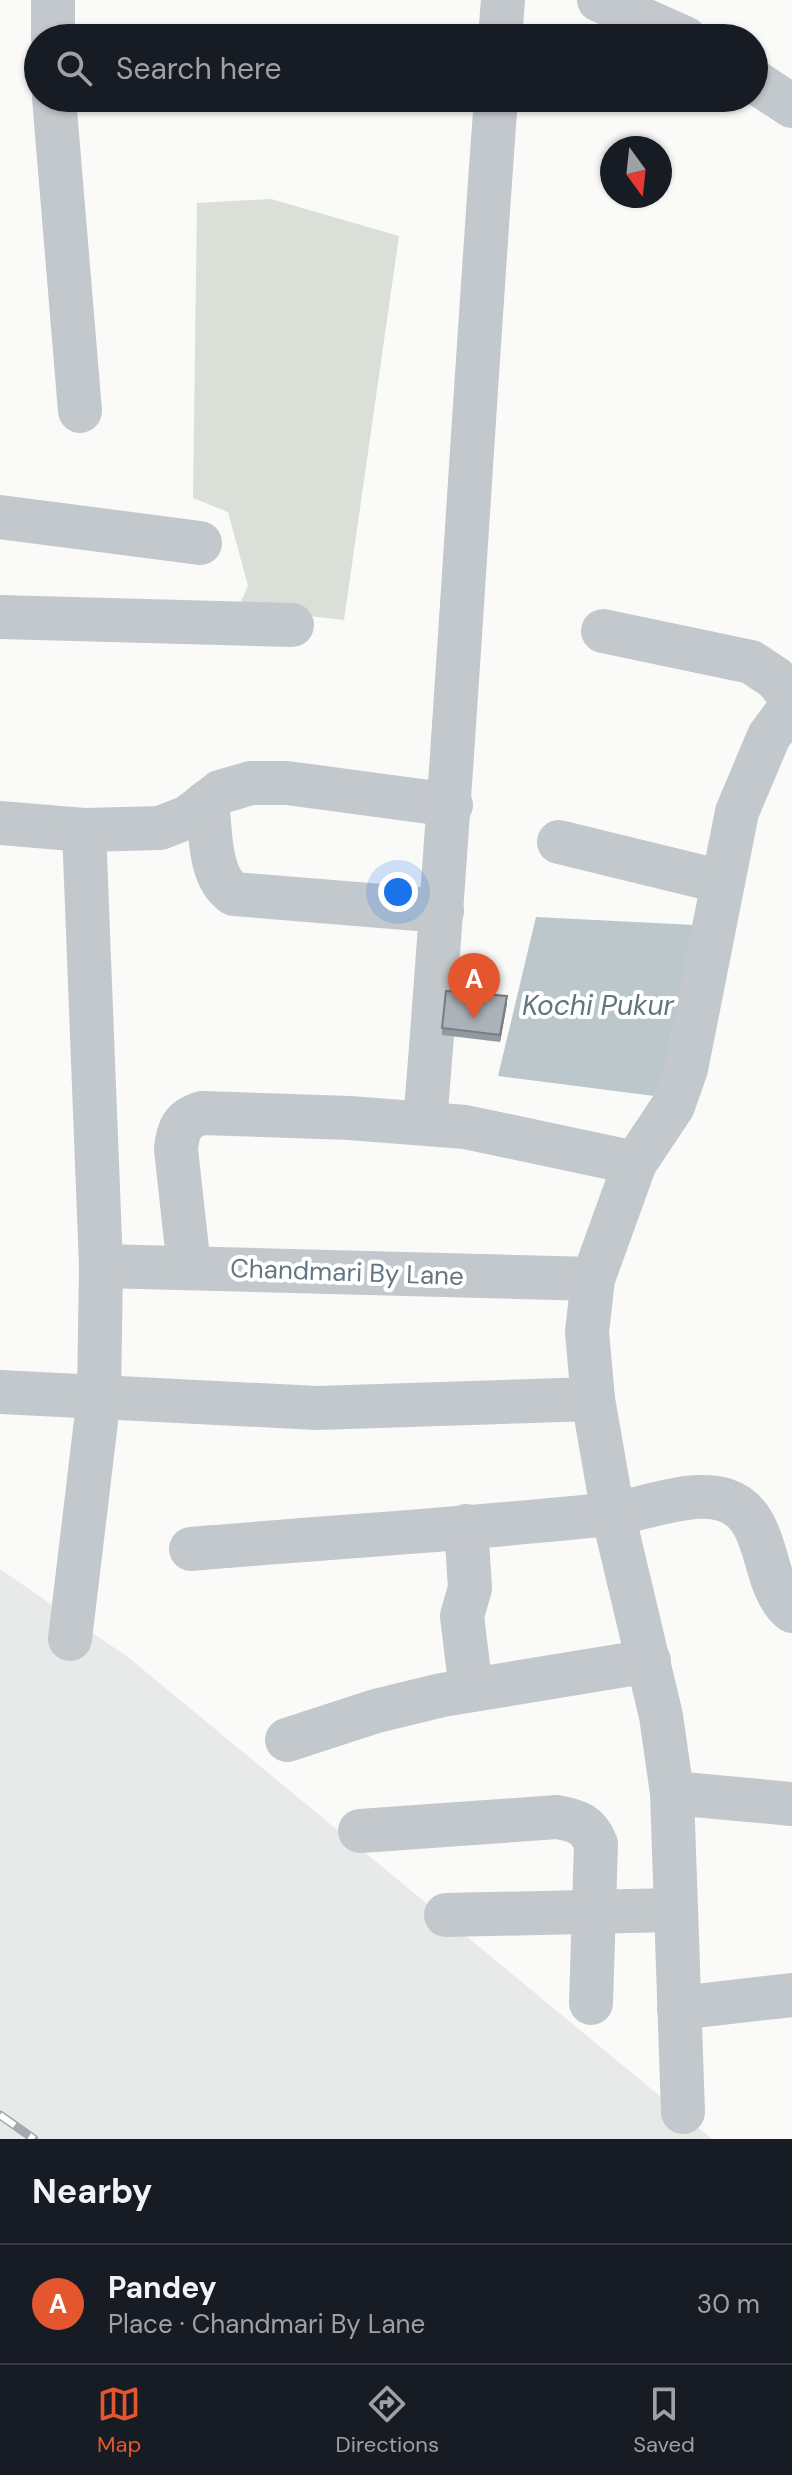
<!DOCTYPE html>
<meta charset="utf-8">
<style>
:root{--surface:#171b24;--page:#20242c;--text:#f1f3f6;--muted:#9ea1a6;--line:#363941;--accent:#e4572e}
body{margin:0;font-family:"DM Sans",sans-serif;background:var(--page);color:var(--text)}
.compass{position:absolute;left:600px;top:136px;width:72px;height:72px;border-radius:50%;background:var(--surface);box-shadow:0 2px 6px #0004;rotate:165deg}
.you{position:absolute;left:398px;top:892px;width:28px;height:28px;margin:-20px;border:6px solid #fff;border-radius:50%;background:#1a73e8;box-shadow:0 0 0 12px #1a73e833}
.badge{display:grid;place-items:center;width:52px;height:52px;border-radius:50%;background:var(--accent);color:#fff;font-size:26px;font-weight:700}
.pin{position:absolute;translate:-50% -66px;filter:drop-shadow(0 2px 4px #0008)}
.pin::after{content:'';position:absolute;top:42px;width:28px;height:24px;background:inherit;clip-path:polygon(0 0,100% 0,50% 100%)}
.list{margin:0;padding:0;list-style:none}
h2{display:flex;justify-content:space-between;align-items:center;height:104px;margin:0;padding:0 32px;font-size:34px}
h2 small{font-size:26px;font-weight:400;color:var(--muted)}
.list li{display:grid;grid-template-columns:52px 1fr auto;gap:24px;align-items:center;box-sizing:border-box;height:120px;padding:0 32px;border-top:2px solid var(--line)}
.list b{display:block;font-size:30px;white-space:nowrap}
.list p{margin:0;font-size:26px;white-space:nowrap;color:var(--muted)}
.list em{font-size:26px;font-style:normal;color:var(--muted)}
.icon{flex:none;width:44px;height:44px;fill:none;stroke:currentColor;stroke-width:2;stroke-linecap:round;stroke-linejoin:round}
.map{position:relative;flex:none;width:792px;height:2139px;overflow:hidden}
.search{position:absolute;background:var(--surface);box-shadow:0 2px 6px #0004;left:24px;right:24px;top:24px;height:88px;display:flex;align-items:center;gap:20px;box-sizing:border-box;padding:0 28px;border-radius:44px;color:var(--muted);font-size:30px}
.sheet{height:224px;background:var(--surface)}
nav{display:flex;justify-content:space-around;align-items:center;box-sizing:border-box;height:112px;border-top:2px solid var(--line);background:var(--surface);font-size:22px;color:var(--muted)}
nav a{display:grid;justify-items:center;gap:4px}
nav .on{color:var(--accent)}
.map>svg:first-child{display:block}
</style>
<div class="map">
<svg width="792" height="2139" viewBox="0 0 792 2139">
<rect width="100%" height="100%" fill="#fafaf8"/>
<path fill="#e8e9e9" d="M 0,1569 L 129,1658 L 712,2139 L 0,2139 Z"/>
<path fill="#dadfd7" d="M 271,199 L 399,236 L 344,620 L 238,608 L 248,586 L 228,512 L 193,498 L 197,203 Z"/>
<path fill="#bbc7cb" d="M 536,917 L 694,925 L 662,1097 L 498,1076 Z"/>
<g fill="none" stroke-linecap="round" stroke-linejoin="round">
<g stroke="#c3c8cc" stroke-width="44">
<path d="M 53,0 L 53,38"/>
<path d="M 599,0 L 685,38"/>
<path d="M 500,38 L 503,0"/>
<path d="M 754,81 L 792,106"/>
<path d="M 54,98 L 80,411"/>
<path d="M 0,517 L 200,543"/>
<path d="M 0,617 L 292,625"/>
<path d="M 603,631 L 751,662 L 775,678 L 792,698"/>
<path d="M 207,802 C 211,831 208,877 234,894 L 442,911"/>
<path d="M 0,823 L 84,830 L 160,828 L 188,817 L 220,792 L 251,783 L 287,783 L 451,805"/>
<path d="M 559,842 L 723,882"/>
<path d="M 425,1123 C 453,782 471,440 496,98"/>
<path d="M 101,1266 L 593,1279"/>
<path d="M 189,1268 L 176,1149 C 178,1129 182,1119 202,1113 L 350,1118 L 465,1127 L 635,1163"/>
<path d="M 0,1392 L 317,1408 L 593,1399"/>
<path d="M 466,1526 L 470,1588 L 462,1616 L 471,1690"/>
<path d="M 191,1549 C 331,1537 471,1529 610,1514 C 644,1510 691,1489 725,1500 C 773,1516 759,1584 792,1611"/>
<path d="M 70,1639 L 99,1396 L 101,1266 L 84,830"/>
<path d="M 287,1740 L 376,1711 L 442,1695 L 649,1661"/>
<path d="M 672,1793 L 661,1716 L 613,1514 L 593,1399 L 587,1332 L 593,1279 L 635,1163 L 673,1106 L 686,1069 L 737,812 L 769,736 L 792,705"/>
<path d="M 360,1831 L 557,1817 C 578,1821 588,1824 596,1844 L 591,2003"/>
<path d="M 446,1915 L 674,1910"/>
<path d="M 679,2008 L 792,1995"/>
<path d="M 683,2112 L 672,1793 L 792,1804"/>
</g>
<g stroke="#a2aab0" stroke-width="9">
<path id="rail" d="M 0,2115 L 34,2139"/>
</g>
<use href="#rail" stroke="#fff" stroke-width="6" stroke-dasharray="18" stroke-linecap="butt"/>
</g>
<path fill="#929a9f" d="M 507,1003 L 500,1042 L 442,1035 L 442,1028 Z"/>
<path fill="#777d82" d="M 507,996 L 507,1003 L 500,1042 L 500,1035 Z"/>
<path fill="#aab3b9" stroke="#777d82" stroke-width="2" d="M 446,991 L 507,996 L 500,1035 L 442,1028 Z"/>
<g text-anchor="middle" stroke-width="8" stroke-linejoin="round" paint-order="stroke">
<g font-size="26" fill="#657683" stroke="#fff">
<text transform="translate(347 1272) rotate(2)" y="9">Chandmari By Lane</text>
</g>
<g font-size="28" font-style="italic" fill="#60757c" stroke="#fff">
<text x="598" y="1015">Kochi Pukur</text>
</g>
</g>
</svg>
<svg class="compass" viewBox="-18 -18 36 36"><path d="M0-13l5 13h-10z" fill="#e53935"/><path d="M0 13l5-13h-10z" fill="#9ea1a6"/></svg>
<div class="you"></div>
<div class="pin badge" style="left:474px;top:1019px">A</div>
<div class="search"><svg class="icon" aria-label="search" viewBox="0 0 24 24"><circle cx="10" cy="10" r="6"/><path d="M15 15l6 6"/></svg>Search here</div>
</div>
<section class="sheet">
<h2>Nearby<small></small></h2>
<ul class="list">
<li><span class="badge">A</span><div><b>Pandey</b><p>Place · Chandmari By Lane</p></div><em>30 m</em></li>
</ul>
</section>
<nav>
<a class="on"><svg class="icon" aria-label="map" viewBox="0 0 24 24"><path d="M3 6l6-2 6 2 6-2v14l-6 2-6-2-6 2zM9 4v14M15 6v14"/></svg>Map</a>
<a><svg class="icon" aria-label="directions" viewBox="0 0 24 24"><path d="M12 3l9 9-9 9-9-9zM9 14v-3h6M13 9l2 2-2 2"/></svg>Directions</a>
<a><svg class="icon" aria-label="saved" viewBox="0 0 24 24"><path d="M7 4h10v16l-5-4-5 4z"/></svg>Saved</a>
</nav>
